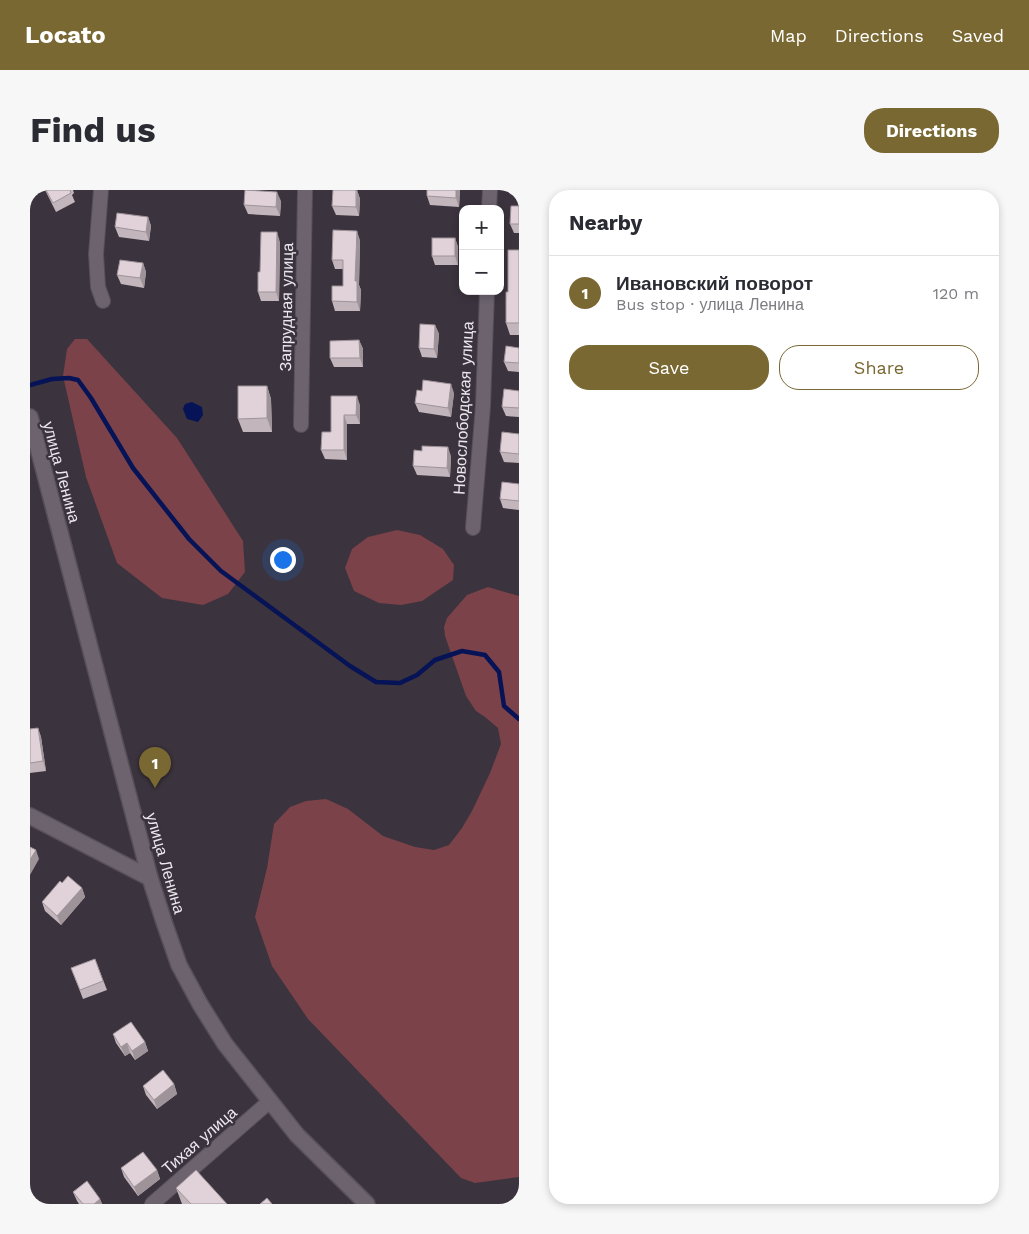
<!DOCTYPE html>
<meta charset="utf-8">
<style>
:root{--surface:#fff;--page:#f7f7f7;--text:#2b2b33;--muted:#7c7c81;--line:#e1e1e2;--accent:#7a6833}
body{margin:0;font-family:"Work Sans",sans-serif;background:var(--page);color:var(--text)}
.controls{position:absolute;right:15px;top:15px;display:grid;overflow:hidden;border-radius:10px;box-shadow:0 2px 8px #0003}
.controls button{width:45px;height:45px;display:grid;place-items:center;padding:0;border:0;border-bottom:1px solid var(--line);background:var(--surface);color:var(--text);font:25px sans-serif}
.you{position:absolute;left:252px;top:369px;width:18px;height:18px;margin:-12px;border:4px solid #fff;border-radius:50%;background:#1a73e8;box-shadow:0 0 0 8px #1a73e833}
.badge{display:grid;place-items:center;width:32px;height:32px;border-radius:50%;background:var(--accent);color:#fff;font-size:16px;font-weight:700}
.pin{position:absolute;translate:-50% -41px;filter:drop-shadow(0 1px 2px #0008)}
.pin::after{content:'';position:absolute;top:26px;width:18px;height:15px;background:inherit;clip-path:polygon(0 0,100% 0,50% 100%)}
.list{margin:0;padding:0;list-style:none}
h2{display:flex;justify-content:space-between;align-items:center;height:65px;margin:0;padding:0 20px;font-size:21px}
h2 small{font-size:16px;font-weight:400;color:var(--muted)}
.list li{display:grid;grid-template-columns:32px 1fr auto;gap:15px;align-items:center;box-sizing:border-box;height:75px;padding:0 20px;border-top:1px solid var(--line)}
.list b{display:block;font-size:19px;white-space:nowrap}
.list p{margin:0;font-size:16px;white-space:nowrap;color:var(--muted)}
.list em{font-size:16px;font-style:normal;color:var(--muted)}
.actions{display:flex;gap:10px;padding:15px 20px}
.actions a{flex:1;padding:11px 0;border:1px solid var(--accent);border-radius:20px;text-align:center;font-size:18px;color:var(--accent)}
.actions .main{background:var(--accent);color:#fff}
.map{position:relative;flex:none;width:489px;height:1014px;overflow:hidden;border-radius:20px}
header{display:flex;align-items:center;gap:30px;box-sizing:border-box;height:70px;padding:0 25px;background:var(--accent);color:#fff}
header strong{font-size:24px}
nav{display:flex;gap:28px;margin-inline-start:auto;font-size:18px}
.intro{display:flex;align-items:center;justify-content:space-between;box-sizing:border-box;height:120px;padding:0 30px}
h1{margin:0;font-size:35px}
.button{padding:12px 22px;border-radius:20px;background:var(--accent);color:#fff;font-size:18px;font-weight:700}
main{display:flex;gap:30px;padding:0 30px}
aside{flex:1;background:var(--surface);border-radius:20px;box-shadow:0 2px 8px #0003}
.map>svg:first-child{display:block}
</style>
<header>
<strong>Locato</strong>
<nav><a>Map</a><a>Directions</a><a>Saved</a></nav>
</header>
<div class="intro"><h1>Find us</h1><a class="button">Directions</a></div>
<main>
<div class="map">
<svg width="489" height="1014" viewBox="0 0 489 1014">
<rect width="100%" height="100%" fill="#3b333d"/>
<g fill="#7b4249">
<path d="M 45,149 L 57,149 L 147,248 L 213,351 L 215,382 L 198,404 L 173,415 L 132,408 L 87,373 L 56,287 L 33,186 L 37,159 Z"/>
<path d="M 367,340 L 390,345 L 413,359 L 424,375 L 423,390 L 392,411 L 371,415 L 349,413 L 324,401 L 315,378 L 322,359 L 338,347 Z"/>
<path d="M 458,397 L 489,406 L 489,987 L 445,993 L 431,988 L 278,829 L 242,776 L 225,727 L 237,678 L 244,634 L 260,617 L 276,611 L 296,609 L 318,619 L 353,646 L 385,657 L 404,660 L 419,655 L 432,638 L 442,621 L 460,583 L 471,554 L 468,538 L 455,527 L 446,521 L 436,506 L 415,446 L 414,437 L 417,428 L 437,405 Z"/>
</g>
<path fill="#061356" d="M 162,212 L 172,217 L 173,225 L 168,232 L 157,229 L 153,219 L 155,214 Z"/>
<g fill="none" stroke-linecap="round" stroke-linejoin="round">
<path stroke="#061356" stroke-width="4.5" d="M 0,195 L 22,189 L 39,188 L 48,190 L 61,208 L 103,278 L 159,349 L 191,381 L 320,476 L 346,492 L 370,493 L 387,485 L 405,470 L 432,461 L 455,465 L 469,482 L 474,516 L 489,529"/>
<g stroke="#575059" stroke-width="16">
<g id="street">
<path d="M 71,0 L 66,64 L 68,97 L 73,111"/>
<path d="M 459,19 L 460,0"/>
<path d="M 271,235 L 275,0"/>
<path d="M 443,338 L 453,216 L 457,101"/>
<path d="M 122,1014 L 240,911"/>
</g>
</g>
<g stroke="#575059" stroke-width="18">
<g id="secondary">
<path d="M 0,227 L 120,688 L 134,732 L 149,775 L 170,814 L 195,854 L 267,945 L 337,1014"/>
<path d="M 0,626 L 120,688"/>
</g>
</g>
<use href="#street" stroke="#6c636e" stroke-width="14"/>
<use href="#secondary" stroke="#6c636e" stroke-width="15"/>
</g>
<g fill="#c2b5bb">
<path d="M 15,0 L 43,0 L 44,3 L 42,5 L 45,12 L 26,22 Z"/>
<path d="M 327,0 L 330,9 L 329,26 L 306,25 L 302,16 Z"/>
<path d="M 430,0 L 429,17 L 400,15 L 397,6 Z"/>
<path d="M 251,11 L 250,26 L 218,24 L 214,15 Z"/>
<path d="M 489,16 L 489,43 L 484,43 L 480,34 Z"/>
<path d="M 118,27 L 121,36 L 119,51 L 89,47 L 85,37 Z"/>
<path d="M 425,48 L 428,57 L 428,75 L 405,75 L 402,66 Z"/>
<path d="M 330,50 L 329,95 L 331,100 L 330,121 L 305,121 L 302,111 L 313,96 L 313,79 L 305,79 L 302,70 Z"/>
<path d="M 250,52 L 249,111 L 231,111 L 228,102 L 230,82 Z"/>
<path d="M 489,60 L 489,145 L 480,145 L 476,133 L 478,102 Z"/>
<path d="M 113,73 L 116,82 L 114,98 L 91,94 L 87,85 Z"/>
<path d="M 405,135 L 409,144 L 407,168 L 392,167 L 389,158 Z"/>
<path d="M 329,150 L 333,159 L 333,177 L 304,177 L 300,168 Z"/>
<path d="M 489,158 L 489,182 L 478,181 L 474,172 Z"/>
<path d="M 237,196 L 241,209 L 242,242 L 213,242 L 208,229 Z"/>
<path d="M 489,201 L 489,227 L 476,226 L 472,217 Z"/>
<path d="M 424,203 L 421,227 L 389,222 L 385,213 Z"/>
<path d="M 301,206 L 330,215 L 330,234 L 317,234 L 317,270 L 295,269 L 291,260 L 301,242 Z"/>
<path d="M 489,244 L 489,273 L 474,272 L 470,262 Z"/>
<path d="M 421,266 L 420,287 L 387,285 L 383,276 Z"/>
<path d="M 489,294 L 489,320 L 473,318 L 470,309 Z"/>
<path d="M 8,538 L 11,547 L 16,581 L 0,583 L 0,539 Z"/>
<path d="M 32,693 L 52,698 L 55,707 L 31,735 L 15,721 L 12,712 Z"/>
<path d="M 65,769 L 77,800 L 53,809 L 41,778 Z"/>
<path d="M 83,844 L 115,852 L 118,861 L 105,870 L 100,863 L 95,866 L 86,853 Z"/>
<path d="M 144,894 L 147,904 L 127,919 L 116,905 L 113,896 Z"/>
<path d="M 91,978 L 127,980 L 130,989 L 108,1006 L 94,987 Z"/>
<path d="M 146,998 L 197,1014 L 152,1014 Z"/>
<path d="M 43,1002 L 70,1009 L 72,1014 L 49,1014 L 47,1011 Z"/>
</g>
<g fill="#9e9399">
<path d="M 327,0 L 330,9 L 329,26 L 326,17 Z"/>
<path d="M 426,0 L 430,0 L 429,17 L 426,8 Z"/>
<path d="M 247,2 L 251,11 L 250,26 L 246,17 Z"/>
<path d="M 118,27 L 121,36 L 119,51 L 116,42 Z"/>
<path d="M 327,41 L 330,50 L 329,95 L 331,100 L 330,121 L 327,112 L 325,91 Z"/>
<path d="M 247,42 L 250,52 L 249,111 L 246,102 Z"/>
<path d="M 425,48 L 428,57 L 428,75 L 425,66 Z"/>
<path d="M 113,73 L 116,82 L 114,98 L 110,88 Z"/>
<path d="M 405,135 L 409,144 L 407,168 L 404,159 Z"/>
<path d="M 329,150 L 333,159 L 333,177 L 330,168 Z"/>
<path d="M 421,194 L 424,203 L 421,227 L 418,218 Z"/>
<path d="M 237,196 L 241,209 L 242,242 L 237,228 Z"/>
<path d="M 327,206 L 330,215 L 330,234 L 326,225 Z"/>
<path d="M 314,225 L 317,234 L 317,270 L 314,260 Z"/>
<path d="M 418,257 L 421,266 L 420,287 L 417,278 Z"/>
<path d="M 8,538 L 11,547 L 16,581 L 13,571 Z"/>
<path d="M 6,660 L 9,669 L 0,685 L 0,670 Z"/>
<path d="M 52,698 L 55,707 L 31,735 L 27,726 Z"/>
<path d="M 115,852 L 118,861 L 105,870 L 102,861 Z"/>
<path d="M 97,853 L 100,863 L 95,866 L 91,857 Z"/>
<path d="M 144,894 L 147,904 L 127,919 L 124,910 Z"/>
<path d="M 127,980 L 130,989 L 108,1006 L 104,997 Z"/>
<path d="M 70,1009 L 72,1014 L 64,1014 Z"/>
</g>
<g fill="#e1d2da" stroke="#9e9399">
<path d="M 16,0 L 40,0 L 41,3 L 23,13 Z"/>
<path d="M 215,0 L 247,2 L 246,17 L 214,15 Z"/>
<path d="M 303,0 L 326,0 L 326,17 L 302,16 Z"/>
<path d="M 397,0 L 426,0 L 426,8 L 397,6 Z"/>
<path d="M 481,16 L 489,16 L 489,34 L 480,34 Z"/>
<path d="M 87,23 L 118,27 L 116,42 L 85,37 Z"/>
<path d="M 303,40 L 327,41 L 325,91 L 327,91 L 327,112 L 302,111 L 302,96 L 313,96 L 313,70 L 302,70 Z"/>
<path d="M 231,42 L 247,42 L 246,102 L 228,102 L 228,82 L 230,82 Z"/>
<rect x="402" y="48" width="23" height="18"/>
<path d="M 478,60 L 489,60 L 489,133 L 476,133 L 476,102 L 478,102 Z"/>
<path d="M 90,70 L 113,73 L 110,88 L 87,85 Z"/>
<path d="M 390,134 L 405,135 L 404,159 L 389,158 Z"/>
<path d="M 329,150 L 330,168 L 300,168 L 300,151 Z"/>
<path d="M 476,156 L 489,158 L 489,173 L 474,172 Z"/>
<path d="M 393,190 L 421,194 L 418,218 L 385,213 L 387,200 L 392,201 Z"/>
<path d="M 208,196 L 237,196 L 237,228 L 208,229 Z"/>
<path d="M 474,199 L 489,201 L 489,218 L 472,217 Z"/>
<path d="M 301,206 L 327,206 L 326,225 L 314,225 L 314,260 L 291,260 L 292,242 L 301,242 Z"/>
<path d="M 472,242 L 489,244 L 489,264 L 470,262 Z"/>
<path d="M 392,256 L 418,257 L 417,278 L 383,276 L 384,260 L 392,261 Z"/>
<path d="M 472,292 L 489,294 L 489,311 L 470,309 Z"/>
<path d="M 8,538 L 13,571 L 0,573 L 0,539 Z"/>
<path d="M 0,657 L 6,660 L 0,670 Z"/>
<path d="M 38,686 L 52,698 L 27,726 L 12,712 L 30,691 L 32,693 Z"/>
<path d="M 65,769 L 73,791 L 50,800 L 41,778 Z"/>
<path d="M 101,832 L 115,852 L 102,861 L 97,853 L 91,857 L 83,844 Z"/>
<path d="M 133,880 L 144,894 L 124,910 L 113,896 Z"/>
<path d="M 113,962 L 127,980 L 104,997 L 91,978 Z"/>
<path d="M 166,980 L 197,1014 L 161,1014 L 146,998 Z"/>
<path d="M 57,991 L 70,1009 L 64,1014 L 53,1014 L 43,1002 Z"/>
<path d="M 237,1008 L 242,1014 L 230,1014 Z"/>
</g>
<g text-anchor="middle" stroke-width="5" stroke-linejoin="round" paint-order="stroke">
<g font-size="16" fill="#ede8ef" stroke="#3b333d">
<text transform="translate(256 117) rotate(-89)" y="6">Запрудная улица</text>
<text transform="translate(433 218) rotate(-87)" y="6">Новослободская улица</text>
<text transform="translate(32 282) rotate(75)" y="6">улица Ленина</text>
<text transform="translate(136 673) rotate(74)" y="6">улица Ленина</text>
<text transform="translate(169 950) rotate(-41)" y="6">Тихая улица</text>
</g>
</g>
</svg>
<div class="controls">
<button>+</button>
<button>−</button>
</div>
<div class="you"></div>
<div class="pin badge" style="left:125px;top:598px">1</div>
</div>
<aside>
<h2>Nearby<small></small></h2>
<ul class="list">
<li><span class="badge">1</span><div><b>Ивановский поворот</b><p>Bus stop · улица Ленина</p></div><em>120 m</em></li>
</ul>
<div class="actions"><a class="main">Save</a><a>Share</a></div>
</aside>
</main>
